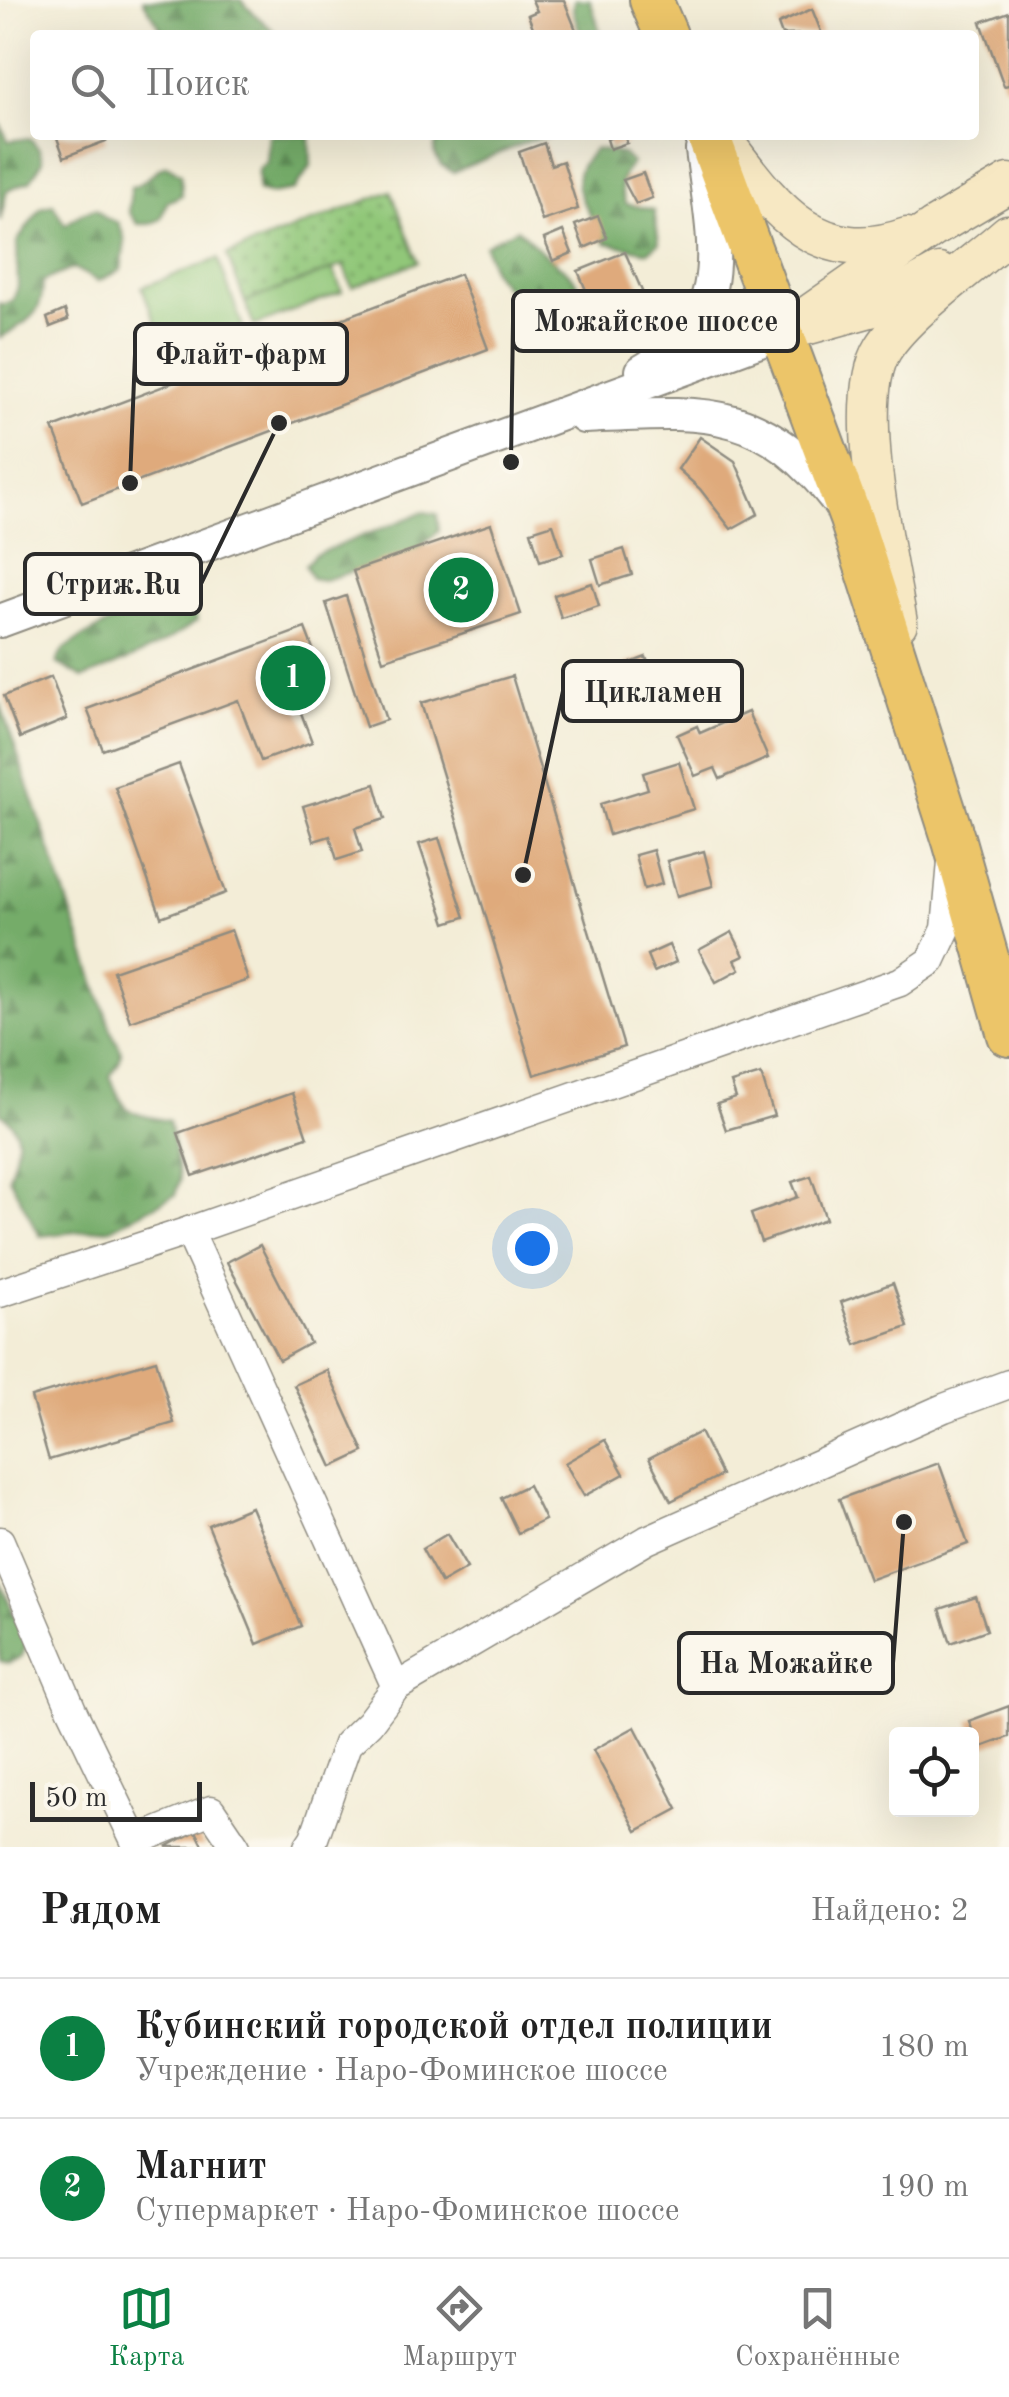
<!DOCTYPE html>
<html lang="ru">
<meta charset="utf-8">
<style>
:root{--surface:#fff;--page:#f6f6f6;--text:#222;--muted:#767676;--line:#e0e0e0;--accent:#0b8043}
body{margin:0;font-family:"Old Standard TT",serif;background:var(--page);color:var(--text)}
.controls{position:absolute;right:30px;bottom:30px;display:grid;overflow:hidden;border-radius:10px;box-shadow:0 10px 40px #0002}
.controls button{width:90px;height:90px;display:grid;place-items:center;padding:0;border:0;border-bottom:2px solid var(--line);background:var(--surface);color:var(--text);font:50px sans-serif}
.scale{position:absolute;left:30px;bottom:25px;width:172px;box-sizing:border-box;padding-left:10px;border:5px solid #2b2b2b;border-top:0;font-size:28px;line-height:35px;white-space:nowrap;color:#2b2b2b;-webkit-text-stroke:8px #fbf7ec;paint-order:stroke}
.you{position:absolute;left:532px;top:1248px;width:35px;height:35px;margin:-25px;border:8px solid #fff;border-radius:50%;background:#1a73e8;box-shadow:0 0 0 15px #1a73e833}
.badge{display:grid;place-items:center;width:65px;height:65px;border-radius:50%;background:var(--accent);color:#fff;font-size:32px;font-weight:700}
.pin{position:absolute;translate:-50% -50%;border:5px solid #fff;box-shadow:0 2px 10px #0006}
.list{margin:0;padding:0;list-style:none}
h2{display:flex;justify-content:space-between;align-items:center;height:130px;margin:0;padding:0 40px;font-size:42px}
h2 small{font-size:32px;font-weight:400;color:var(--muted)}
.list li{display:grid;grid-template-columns:65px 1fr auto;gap:30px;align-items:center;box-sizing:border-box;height:140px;padding:0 40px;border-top:2px solid var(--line)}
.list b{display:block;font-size:38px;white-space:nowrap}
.list p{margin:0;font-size:32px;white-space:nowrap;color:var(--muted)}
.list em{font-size:32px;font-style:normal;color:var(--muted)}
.icon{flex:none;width:55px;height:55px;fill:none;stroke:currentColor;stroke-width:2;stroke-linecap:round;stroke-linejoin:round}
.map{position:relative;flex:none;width:1009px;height:1847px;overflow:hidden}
.search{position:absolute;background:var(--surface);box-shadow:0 10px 40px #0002;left:30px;right:30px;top:30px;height:110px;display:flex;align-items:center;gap:25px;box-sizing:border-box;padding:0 35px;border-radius:10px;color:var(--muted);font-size:38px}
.sheet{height:410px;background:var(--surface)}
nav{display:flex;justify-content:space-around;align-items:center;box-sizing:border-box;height:140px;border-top:2px solid var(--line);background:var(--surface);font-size:28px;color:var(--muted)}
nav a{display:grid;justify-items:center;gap:5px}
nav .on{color:var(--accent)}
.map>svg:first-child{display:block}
</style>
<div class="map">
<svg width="1009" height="1847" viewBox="0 0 1009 1847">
<defs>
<pattern id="forest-firs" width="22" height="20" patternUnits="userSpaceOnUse" patternTransform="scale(2.5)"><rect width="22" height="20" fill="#74ac69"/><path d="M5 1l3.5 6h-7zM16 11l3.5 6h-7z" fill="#5f8c57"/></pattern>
<pattern id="park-dots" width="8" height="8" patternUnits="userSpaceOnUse" patternTransform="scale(2.5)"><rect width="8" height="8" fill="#91c779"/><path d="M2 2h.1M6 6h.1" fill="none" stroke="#77a263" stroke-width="1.8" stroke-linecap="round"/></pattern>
</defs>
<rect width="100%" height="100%" fill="#fbf7ec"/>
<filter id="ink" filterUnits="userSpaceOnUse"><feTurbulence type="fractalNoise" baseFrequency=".01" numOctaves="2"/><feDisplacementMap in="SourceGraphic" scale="20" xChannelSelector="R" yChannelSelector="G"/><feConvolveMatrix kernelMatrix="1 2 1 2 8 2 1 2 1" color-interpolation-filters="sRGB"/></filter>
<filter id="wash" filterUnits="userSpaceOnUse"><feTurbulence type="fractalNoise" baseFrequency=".0048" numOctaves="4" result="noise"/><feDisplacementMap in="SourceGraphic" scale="40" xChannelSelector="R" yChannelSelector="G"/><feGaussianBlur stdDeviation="2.25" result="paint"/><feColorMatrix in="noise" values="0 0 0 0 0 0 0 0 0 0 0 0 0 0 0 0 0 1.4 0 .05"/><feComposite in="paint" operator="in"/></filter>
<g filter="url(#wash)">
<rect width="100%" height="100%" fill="#f3edd7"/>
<g fill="#91c779" stroke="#5e7952" stroke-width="2.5">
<path d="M 218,259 L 244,330 L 169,358 L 142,287 Z"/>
<path d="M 333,269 L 342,292 L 254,326 L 245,302 Z"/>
</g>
<g fill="url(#forest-firs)" stroke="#506c4a" stroke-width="2.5">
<path d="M 143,0 L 242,0 C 250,13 266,23 278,35 L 165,35 Z"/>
<path d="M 574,0 L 590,0 L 601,35 L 581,35 L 573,10 Z"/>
<path d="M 0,123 L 8,141 L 30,138 L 39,149 L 43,161 L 30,181 L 7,190 L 0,221 Z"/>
<path d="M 269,135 L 310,135 L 311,166 L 294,190 L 270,194 L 258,191 L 258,169 L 267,162 Z"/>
<path d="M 443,135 L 561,135 L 529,141 L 453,172 L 441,165 L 434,152 L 437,139 Z"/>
<path d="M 595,149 L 623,154 L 632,163 C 619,178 618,187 626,204 L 654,210 L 659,243 L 648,252 L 606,243 C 591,208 556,184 595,149 Z"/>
<path d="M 167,165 L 181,174 L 182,195 L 167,202 L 161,219 L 150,224 L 138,224 L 129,212 L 131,187 C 148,183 151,170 167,165 Z"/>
<path d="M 53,204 L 65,225 L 84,212 L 96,209 L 105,218 L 119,223 L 125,241 L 121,270 L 98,281 L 73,268 L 43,281 C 43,318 27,320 0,338 L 0,303 L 3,305 L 13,300 L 18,287 L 17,242 L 41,208 Z"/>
<path d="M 517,229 C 527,236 533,244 542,252 C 566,273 588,277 582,318 L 571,324 L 544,303 L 505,287 L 492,270 L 485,245 Z"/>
<path d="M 424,512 L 437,514 L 439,531 L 415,552 L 324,580 L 311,578 L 305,565 L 314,555 Z"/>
<path d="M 173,600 L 193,608 L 197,621 C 162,647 123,663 83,678 L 57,663 C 59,658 61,652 65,649 C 86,633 147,603 173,600 Z"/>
<path d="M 0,703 L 113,1035 C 125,1053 123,1059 110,1076 C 126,1117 128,1112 169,1121 L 180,1180 L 175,1195 L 111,1228 L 40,1236 L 9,1177 C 16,1152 27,1130 0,1113 Z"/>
<path d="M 0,1581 L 27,1643 L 22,1656 L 9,1663 L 0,1661 Z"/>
</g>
<path fill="url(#park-dots)" stroke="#5e7952" stroke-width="2.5" d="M 391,191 L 418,262 L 352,287 L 343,265 L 245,302 L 227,255 Z"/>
<g id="blocks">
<g fill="#dfaa7c">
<path d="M 532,0 L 564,0 L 578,35 L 536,35 L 528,15 L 537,11 Z"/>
<path d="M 812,9 L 822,34 L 782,35 L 778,24 Z"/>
<path d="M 1009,12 L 1009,85 L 1004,86 L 981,22 Z"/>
<path d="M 56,135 L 104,135 L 106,141 L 64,157 Z"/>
<path d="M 617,135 L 624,135 L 627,143 L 610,149 L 607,139 Z"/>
<path d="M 544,143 L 551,165 L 563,161 L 578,209 L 542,221 L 519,152 Z"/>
<path d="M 643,173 L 652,198 L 636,204 L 623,180 Z"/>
<path d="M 598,216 L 607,238 L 584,248 L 575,225 Z"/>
<path d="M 563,231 L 572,253 L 553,261 L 544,239 Z"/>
<path d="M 625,252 L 645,298 L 617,310 L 620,318 L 601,326 L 578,271 Z"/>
<path d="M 460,274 L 488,349 L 82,503 L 53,428 Z"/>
<path d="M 65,310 L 68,320 L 50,327 L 47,318 Z"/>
<path d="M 700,437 L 735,461 L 758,514 L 731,529 L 700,489 L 678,469 Z"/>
<path d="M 491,524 L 521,614 L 383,660 L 353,571 Z"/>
<path d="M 553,524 L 563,554 L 540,561 L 531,531 Z"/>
<path d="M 624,549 L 632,575 L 600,585 L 592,559 Z"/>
<path d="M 592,583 L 599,606 L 561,618 L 554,595 Z"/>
<path d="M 346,596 L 386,720 L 366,727 L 326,603 Z"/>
<path d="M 305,628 L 321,670 L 289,681 L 312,742 L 261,761 L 238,700 L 103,750 L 87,709 Z"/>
<path d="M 646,657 L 655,682 L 631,691 L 635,704 L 616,711 L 602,674 Z"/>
<path d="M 512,676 L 624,1047 L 534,1075 L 421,703 Z"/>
<path d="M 51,677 L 67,719 L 20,738 L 4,696 Z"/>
<path d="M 748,712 L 768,758 L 720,779 L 715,768 L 695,776 L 677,735 L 697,726 L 700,733 Z"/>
<path d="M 679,762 L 694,809 L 609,835 L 600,804 L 648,789 L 643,773 Z"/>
<path d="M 179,764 L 226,893 L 161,917 L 115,787 Z"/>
<path d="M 375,784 L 385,819 L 355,828 L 362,852 L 337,860 L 330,836 L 314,841 L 303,806 Z"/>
<path d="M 439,838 L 465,917 L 446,923 L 419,844 Z"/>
<path d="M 653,850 L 662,884 L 644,889 L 635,855 Z"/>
<path d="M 704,851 L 713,886 L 677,896 L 667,861 Z"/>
<path d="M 231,930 L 248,980 L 130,1021 L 113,971 Z"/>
<path d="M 732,932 L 744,956 L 735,960 L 740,969 L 716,982 L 699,950 Z"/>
<path d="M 669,945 L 676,962 L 654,972 L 647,955 Z"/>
<path d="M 761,1074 L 774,1116 L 726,1130 L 717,1104 L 736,1098 L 731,1083 Z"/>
<path d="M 292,1093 L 307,1137 L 193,1176 L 178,1133 Z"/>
<path d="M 811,1176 L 826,1219 L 761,1242 L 751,1214 L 798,1197 L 792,1182 Z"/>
<path d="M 260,1245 L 310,1343 L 279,1360 L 227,1262 Z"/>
<path d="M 893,1283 L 908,1327 L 856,1345 L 841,1302 Z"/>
<path d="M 156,1360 L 174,1423 L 49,1460 L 31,1397 Z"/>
<path d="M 327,1370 L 364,1452 L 332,1467 L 294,1385 Z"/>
<path d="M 700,1432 L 721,1475 L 671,1501 L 649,1458 Z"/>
<path d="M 605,1440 L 624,1474 L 584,1496 L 565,1463 Z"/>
<path d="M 939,1463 L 968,1544 L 869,1580 L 839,1499 Z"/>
<path d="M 528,1485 L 545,1520 L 518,1533 L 501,1498 Z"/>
<path d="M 251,1507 L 301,1626 L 257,1644 L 208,1525 Z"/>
<path d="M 447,1534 L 467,1568 L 441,1583 L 422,1549 Z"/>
<path d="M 976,1597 L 987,1630 L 951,1643 L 940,1609 Z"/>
<path d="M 1009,1706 L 1009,1737 L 979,1748 L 969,1721 Z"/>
<path d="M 635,1727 L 678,1809 L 637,1831 L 593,1750 Z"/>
<path d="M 196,1831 L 204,1847 L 166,1847 Z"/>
</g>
</g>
</g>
<g filter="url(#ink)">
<use href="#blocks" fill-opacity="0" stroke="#8f8c81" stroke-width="2.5"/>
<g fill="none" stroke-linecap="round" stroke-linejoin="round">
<g stroke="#8f8c81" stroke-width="31">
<g id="minor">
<path d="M 189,1231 L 396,1687"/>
<path d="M 0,1293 L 189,1231 L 900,982 L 931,961 L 946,929 L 952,862"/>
<path d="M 0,1541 L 72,1710 L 138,1847"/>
<path d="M 135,1841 L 211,1810 L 236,1847"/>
<path d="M 308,1847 L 314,1838 L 347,1744 L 369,1723 L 396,1687 L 647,1540 L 944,1408 L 1009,1384"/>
</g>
</g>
<g stroke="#8f8c81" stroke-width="36">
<g id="tertiary">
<path d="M 642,371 C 738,319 713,240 702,150"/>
<path d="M 584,417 C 701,412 760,401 839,503"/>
<path d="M 0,621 L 784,332"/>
</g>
</g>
<g stroke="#8f8c81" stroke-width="41">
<g id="secondary">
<path d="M 719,135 C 770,201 812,270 907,237"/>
<path d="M 805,326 L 881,305 L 939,273"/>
<path d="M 784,332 L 933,228 L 1009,183"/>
<path d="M 898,623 C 888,560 850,402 883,349 C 905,313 974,264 1008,234"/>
</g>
</g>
<g stroke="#8f8c81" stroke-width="46">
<g id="primary">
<path d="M 651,0 L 666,35"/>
<path d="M 708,135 L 851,519 L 954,841 L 1009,1035"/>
</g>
</g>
<use href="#minor" stroke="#fff" stroke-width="28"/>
<use href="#tertiary" stroke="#fff" stroke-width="32"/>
<use href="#secondary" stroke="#f7e8c3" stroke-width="38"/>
<use href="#primary" stroke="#ecc569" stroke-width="42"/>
</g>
</g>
<path fill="none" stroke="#2b2b2b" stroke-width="4" d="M511 462L513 321M130 483L135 354M279 423L201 584M523 875L563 691M904 1522L893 1663"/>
<g fill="#2b2b2b" stroke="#fbf7ec" stroke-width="4">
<circle cx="511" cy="462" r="10"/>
<circle cx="130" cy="483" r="10"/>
<circle cx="279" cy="423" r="10"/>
<circle cx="523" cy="875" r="10"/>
<circle cx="904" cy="1522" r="10"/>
</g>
<g fill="#fbf7ec" stroke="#2b2b2b" stroke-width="4">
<rect x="513" y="291" width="285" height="60" rx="10"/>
<rect x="135" y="324" width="212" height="60" rx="10"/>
<rect x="25" y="554" width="176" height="60" rx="10"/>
<rect x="563" y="661" width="179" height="60" rx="10"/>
<rect x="679" y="1633" width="214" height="60" rx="10"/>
</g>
<g font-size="30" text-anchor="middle" font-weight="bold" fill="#2b2b2b">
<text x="656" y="331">Можайское шоссе</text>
<text x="241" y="364">Флайт-фарм</text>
<text x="113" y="594">Стриж.Ru</text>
<text x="653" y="702">Цикламен</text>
<text x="786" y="1673">На Можайке</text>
</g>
</svg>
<div class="controls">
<button><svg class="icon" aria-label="locate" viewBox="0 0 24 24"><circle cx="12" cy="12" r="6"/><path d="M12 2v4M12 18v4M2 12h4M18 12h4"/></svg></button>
</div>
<div class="scale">50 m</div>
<div class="you"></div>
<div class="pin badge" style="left:293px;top:678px">1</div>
<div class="pin badge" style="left:461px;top:590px">2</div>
<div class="search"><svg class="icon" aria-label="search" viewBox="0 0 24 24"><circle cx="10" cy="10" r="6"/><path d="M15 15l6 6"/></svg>Поиск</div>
</div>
<section class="sheet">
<h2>Рядом<small>Найдено: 2</small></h2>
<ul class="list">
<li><span class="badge">1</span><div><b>Кубинский городской отдел полиции</b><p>Учреждение · Наро-Фоминское шоссе</p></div><em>180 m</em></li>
<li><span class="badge">2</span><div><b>Магнит</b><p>Супермаркет · Наро-Фоминское шоссе</p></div><em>190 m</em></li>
</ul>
</section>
<nav>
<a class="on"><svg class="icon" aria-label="map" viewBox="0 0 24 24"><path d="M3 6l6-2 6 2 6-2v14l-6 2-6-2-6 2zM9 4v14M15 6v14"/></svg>Карта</a>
<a><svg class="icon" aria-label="directions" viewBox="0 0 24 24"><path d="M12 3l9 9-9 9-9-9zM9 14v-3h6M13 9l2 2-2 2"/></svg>Маршрут</a>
<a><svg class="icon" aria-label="saved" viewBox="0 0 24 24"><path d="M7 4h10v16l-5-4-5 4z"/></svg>Сохранённые</a>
</nav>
